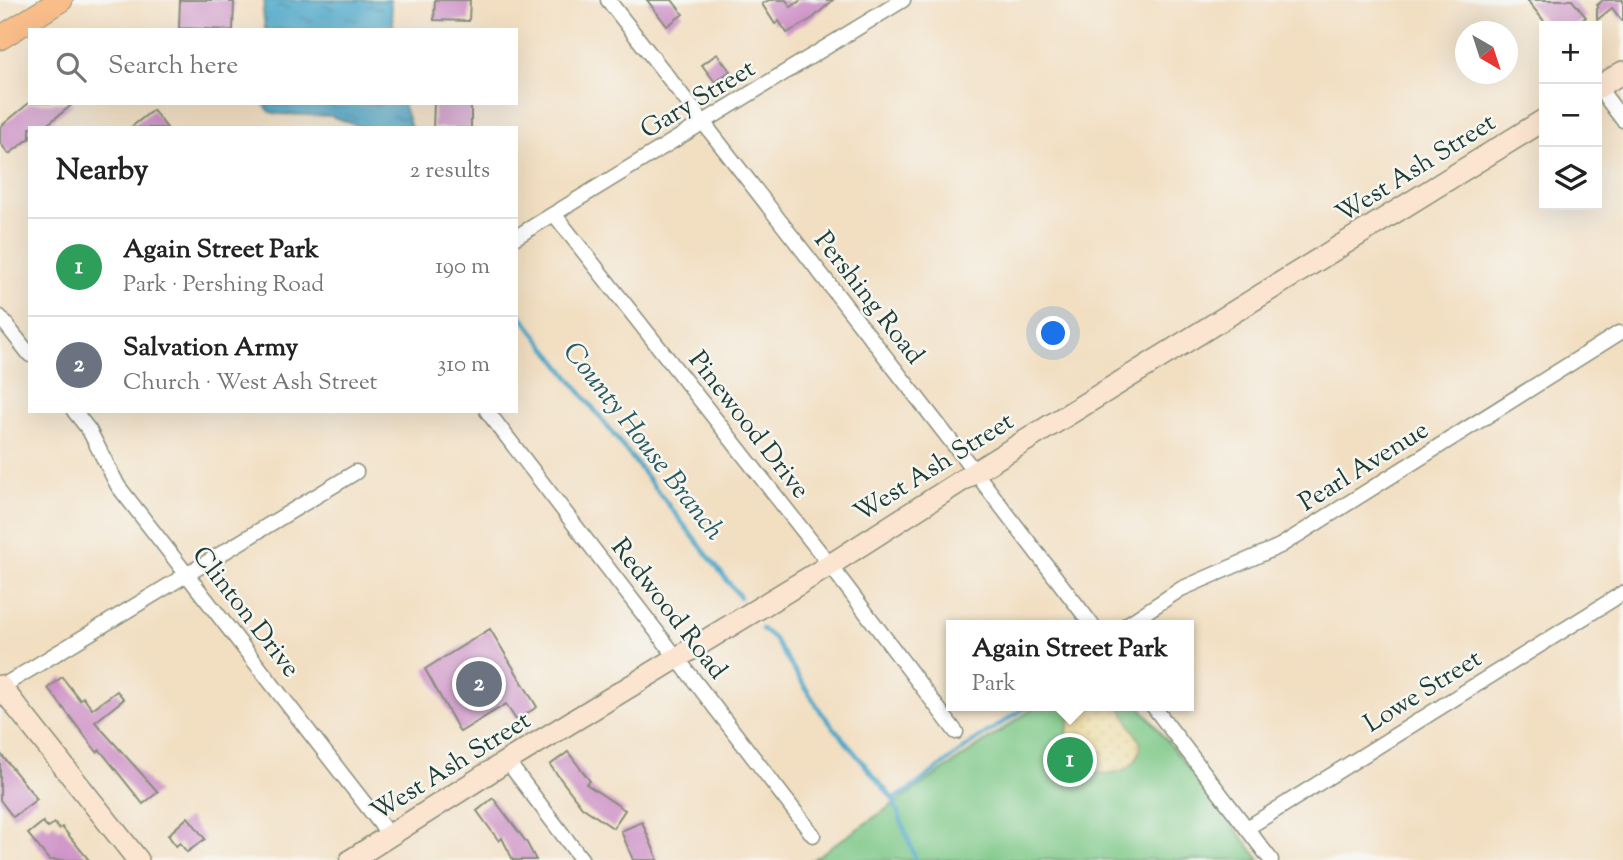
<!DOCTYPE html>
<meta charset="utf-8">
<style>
:root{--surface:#fff;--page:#f6f6f6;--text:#222;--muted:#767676;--line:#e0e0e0;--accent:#2563eb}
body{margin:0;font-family:"Sorts Mill Goudy",serif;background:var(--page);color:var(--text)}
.controls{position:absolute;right:21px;top:21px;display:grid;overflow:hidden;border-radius:0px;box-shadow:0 7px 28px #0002}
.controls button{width:63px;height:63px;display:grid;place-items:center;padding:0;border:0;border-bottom:2px solid var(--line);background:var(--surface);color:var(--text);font:35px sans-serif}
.compass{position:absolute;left:1455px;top:21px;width:63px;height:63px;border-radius:50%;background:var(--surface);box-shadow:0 7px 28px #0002;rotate:141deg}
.you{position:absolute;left:1054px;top:334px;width:24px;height:24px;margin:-18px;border:5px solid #fff;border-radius:50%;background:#1a73e8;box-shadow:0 0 0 10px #1a73e833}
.badge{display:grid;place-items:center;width:46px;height:46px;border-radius:50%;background:var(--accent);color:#fff;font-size:23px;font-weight:700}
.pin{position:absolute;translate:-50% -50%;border:4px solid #fff;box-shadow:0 2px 7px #0006}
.popup{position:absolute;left:946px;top:620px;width:248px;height:91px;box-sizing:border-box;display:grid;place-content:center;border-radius:0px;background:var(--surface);filter:drop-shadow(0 2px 5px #0005);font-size:23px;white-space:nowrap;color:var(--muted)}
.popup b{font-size:26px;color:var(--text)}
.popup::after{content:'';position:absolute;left:50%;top:100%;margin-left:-14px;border:14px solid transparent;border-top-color:var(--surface)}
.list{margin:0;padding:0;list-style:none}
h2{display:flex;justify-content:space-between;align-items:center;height:91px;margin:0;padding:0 28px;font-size:30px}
h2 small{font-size:23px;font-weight:400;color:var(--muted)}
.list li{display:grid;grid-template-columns:46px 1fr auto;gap:21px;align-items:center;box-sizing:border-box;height:98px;padding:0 28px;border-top:2px solid var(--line)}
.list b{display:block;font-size:26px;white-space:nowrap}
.list p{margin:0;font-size:23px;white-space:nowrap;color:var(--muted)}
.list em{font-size:23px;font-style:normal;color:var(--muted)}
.icon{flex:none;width:38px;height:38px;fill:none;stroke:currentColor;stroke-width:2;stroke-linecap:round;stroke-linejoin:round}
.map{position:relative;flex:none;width:1623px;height:860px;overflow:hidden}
.search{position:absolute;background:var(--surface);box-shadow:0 7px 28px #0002;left:28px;top:28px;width:490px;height:77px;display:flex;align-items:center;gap:18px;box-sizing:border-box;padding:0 24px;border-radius:0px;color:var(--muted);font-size:26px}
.panel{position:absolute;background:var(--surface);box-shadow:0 7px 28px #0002;left:28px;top:126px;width:490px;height:287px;border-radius:0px}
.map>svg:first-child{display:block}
</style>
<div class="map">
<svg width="1623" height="860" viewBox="0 0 1623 860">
<defs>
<pattern id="sand-dots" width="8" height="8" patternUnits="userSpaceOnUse" patternTransform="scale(1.75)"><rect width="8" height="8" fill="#eeda9e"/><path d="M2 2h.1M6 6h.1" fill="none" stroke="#ccbc89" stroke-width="1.8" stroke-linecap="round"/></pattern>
<pattern id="water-ripples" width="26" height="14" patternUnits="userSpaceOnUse" patternTransform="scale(1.75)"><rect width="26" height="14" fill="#4aa6c8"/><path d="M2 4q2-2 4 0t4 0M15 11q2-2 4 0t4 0" fill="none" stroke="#3d88a3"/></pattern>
</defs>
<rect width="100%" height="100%" fill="#f6f6f2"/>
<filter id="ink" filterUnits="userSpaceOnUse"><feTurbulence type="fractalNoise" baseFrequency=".0143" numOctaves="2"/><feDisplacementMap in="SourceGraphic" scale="14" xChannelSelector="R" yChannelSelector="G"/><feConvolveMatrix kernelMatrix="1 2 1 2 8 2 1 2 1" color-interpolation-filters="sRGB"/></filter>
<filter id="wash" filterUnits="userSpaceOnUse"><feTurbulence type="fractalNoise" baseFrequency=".00686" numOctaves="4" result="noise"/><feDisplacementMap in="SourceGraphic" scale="28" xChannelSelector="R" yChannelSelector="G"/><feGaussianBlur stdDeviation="1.57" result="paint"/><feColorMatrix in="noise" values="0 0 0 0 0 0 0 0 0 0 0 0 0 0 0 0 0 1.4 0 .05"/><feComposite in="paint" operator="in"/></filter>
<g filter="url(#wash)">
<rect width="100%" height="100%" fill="#f2dfc2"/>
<path fill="#7bc786" stroke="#4d825d" stroke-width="2" d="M 1037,706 L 1140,706 L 1260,860 L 812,860 Z"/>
<path fill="url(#sand-dots)" stroke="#868c69" stroke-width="2" d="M 1093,706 L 1120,706 L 1141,744 C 1138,775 1107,777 1083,770 C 1068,753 1062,739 1071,717 Z"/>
<g fill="url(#water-ripples)" stroke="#34727e" stroke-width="2">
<path d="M 265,0 L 390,0 L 394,30 L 265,30 L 263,11 Z"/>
<path d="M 263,103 L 403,103 L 411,128 L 365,128 L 331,116 L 277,114 L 270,112 Z"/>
</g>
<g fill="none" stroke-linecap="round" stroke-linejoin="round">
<g stroke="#4aa6c8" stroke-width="4.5">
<path d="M 516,309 L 740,597"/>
<path d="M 762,629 L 774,639 L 821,712 L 893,799 L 908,791 L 973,742 L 1028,706"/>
<path d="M 893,799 L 916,860"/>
</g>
</g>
<g id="blocks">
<g fill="#cc8dc5">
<path d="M 180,0 L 230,0 L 230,2 L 234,2 L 233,30 L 179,28 Z"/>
<path d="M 435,0 L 470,0 L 469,21 L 434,20 Z"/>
<path d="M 647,0 L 672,0 L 683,14 L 667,26 Z"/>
<path d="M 769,0 L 786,0 L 791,7 L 801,0 L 833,0 L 813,18 L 787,33 L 779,21 L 775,24 L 762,4 Z"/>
<path d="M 1527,0 L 1572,0 L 1586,17 L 1575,26 L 1548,26 Z"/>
<path d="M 1603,0 L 1623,0 L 1623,22 L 1612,8 L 1597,20 L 1597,5 Z"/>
<path d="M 717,54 L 730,71 L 715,82 L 702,65 Z"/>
<path d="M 29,103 L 74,103 L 43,128 L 30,128 L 30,138 L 9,154 L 0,143 L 0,127 Z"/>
<path d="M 434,103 L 471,103 L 471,128 L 433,128 Z"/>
<path d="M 153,110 L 167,128 L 130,128 Z"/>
<path d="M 490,629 L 537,707 L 516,720 L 506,704 L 460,732 L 425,669 Z"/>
<path d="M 62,677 L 80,700 L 83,697 L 92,709 L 117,691 L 124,699 L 95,722 L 158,792 L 143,804 L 100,750 L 97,752 L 48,688 Z"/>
<path d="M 568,752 L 590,781 L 586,784 L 625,810 L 613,828 L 582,807 L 550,765 Z"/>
<path d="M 0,753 L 37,799 L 13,817 L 0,800 Z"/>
<path d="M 493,798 L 527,843 L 536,860 L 513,860 L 502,838 L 499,841 L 477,811 Z"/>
<path d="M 188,817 L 205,839 L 187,852 L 180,843 L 176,846 L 168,835 Z"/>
<path d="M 43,822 L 48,828 L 54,823 L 59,829 L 62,827 L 89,860 L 49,860 L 28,834 Z"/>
<path d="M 642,822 L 658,860 L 633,860 L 621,831 Z"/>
</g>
</g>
</g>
<g filter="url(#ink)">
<use href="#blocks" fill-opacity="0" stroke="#888e7b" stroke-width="2"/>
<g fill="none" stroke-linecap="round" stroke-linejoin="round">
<g stroke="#888e7b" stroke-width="17">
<g id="street">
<path d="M 608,0 L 975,472 L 1092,625"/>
<path d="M 1598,87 L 1623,120"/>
<path d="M 554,214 L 830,565 L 956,732"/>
<path d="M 516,237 L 903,0"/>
<path d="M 0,317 L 30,355"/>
<path d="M 74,411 L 89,430 L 118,486 L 390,836"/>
<path d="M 487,411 L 813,835"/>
<path d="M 1126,625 L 1181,589 L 1280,546 L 1619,333"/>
<path d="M 1,687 L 356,472"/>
<path d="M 1153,706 L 1271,860"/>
<path d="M 507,761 L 582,860"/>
<path d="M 1247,828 L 1623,593"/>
</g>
</g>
<g stroke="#888e7b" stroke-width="24">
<g id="secondary">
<path d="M 1597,88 L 1623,72"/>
<path d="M 0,686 L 138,860"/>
<path d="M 351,860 L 507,761 L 830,565 L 975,472 L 1544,120"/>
</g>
</g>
<g stroke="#888e7b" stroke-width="25">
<path id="primary" d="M 0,38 L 61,0"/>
</g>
<use href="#street" stroke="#fff" stroke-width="14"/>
<use href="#secondary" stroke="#fce5d0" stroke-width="21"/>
<use href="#primary" stroke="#f8bd89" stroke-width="23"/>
</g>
</g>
<g text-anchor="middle" stroke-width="5" stroke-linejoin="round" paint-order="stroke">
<g font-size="26" fill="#1f3d34" stroke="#f6f6f2">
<text transform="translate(697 98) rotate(-31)" y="9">Gary Street</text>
<text transform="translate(1415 167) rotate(-32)" y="9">West Ash Street</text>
<text transform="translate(870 297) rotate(52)" y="9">Pershing Road</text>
<text transform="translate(750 424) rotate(52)" y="9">Pinewood Drive</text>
<text transform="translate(1363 465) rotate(-32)" y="9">Pearl Avenue</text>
<text transform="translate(933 466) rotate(-32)" y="9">West Ash Street</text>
<text transform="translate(670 608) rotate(52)" y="9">Redwood Road</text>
<text transform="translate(247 611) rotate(52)" y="9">Clinton Drive</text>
<text transform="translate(1422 690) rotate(-32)" y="9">Lowe Street</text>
<text transform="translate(450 765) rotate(-32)" y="9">West Ash Street</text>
</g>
<g font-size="28" font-style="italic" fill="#2c5c60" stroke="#f6f6f2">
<text transform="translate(645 440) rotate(52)" y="10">County House Branch</text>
</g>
</g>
</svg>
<div class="controls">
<button>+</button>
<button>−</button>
<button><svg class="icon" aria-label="layers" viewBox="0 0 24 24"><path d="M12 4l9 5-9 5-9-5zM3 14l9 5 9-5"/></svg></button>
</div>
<svg class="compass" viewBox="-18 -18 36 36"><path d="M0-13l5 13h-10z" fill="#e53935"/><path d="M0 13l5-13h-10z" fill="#767676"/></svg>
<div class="you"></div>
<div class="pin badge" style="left:1070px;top:760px;background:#2e9e5b">1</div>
<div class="popup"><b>Again Street Park</b>Park</div>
<div class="pin badge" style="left:479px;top:684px;background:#6b7280">2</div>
<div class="search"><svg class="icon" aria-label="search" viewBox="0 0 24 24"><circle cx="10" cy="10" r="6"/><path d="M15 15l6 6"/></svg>Search here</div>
<section class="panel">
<h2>Nearby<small>2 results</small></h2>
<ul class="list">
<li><span class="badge" style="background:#2e9e5b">1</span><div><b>Again Street Park</b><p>Park · Pershing Road</p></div><em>190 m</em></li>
<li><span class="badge" style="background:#6b7280">2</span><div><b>Salvation Army</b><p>Church · West Ash Street</p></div><em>310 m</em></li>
</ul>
</section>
</div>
